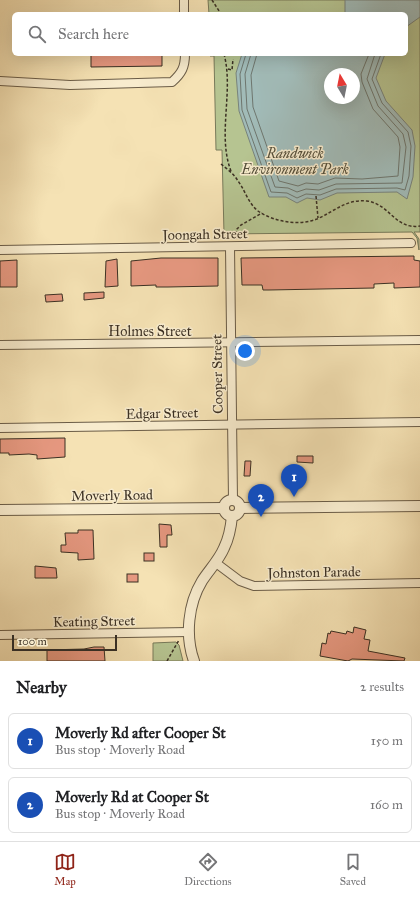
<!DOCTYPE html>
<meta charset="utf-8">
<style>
:root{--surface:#fff;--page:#f6f6f6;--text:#202124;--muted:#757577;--line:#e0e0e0;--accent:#8f2418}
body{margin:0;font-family:"IM FELL Great Primer",serif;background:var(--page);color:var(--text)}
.compass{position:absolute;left:324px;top:68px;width:36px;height:36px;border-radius:50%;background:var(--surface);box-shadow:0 4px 16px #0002;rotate:350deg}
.scale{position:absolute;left:12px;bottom:10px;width:105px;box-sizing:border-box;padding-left:4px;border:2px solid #3b3023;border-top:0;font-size:11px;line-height:14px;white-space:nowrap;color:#3b3023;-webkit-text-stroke:3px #f8ecce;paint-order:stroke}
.you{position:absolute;left:245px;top:351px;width:14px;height:14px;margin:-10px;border:3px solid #fff;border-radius:50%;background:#1a73e8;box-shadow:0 0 0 6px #1a73e833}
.badge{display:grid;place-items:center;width:26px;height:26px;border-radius:50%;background:var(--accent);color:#fff;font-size:13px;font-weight:700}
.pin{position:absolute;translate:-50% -33px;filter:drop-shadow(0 1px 2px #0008)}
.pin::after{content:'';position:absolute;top:21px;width:14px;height:12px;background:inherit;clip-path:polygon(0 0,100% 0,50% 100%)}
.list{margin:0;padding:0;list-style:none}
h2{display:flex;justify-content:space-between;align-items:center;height:52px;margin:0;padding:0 16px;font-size:17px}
h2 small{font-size:13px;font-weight:400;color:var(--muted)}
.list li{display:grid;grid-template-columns:26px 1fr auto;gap:12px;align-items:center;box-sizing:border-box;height:56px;margin:0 8px 8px;padding:0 8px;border:1px solid var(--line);border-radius:6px}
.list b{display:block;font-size:15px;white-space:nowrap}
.list p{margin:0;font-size:13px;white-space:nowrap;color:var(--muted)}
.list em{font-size:13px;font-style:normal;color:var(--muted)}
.icon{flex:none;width:22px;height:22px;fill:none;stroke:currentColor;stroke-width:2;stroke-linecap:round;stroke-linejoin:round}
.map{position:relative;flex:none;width:420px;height:661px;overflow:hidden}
.search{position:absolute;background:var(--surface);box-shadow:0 4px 16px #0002;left:12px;right:12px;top:12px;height:44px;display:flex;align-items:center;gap:10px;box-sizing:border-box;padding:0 14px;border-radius:6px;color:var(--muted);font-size:15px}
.sheet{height:180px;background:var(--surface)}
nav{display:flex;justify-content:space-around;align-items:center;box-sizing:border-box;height:56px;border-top:1px solid var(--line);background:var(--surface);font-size:11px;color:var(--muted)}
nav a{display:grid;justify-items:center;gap:2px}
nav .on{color:var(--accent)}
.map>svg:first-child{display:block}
</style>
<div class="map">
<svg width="420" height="661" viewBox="0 0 420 661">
<rect width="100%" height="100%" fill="#f5e2b4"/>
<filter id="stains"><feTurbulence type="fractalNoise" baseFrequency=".005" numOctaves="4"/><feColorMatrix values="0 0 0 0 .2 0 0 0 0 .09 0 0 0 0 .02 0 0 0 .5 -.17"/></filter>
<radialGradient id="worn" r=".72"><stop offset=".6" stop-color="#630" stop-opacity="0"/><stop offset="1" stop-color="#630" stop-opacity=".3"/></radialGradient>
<g fill="#b6c491" stroke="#787a5a" fill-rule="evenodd">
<path d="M 208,0 L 420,0 L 420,232 L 414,232 L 419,239 L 419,250 L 417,238 L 412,232 L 224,234 L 222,150 L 216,150 L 214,56 L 210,56 L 209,54 L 406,54 L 406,14 L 209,14 ZM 330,74 L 354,74 L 354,98 L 330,98 Z"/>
<path d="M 176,642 L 179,645 L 183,661 L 153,661 L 153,643 Z"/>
</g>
<g fill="#a1bbb8" stroke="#78837c" fill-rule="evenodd">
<path d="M 345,0 L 420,0 L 420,17 L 406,27 L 406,14 L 345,14 Z"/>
<path d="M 242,54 L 385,54 L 376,78 L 386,101 L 412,130 L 415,146 L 413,177 L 407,199 L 397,192 L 337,193 L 320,200 L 307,198 L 297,203 L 286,197 L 269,197 L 239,111 L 236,73 ZM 330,74 L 354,74 L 354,98 L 330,98 Z"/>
</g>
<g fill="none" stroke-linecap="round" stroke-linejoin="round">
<g stroke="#6e766e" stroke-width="1">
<path d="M 246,54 L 240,74 L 242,110 L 271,192 L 287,193 L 297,198 L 306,194 L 320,195 L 336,189 L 397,188 L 405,190 L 409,176 L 411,146 L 408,132 L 382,103 L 372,79 L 381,54"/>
<path d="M 251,54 L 245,74 L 247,109 L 275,187 L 288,188 L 297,192 L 306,189 L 319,190 L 336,184 L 402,183 L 406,147 L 403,134 L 378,106 L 367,79 L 375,54"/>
<path d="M 257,54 L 251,75 L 253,107 L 279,181 L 298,186 L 306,183 L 318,184 L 335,178 L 362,179 L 398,176 L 400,147 L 398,137 L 373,109 L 362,82 L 361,74 L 369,54"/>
</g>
</g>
<g fill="#e69880" stroke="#3b3023">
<path d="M 162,54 L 162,66 L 91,67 L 91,55 Z"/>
<path d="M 414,256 L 414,260 L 420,261 L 420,287 L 394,288 L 394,283 L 374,284 L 374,288 L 269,290 L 263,290 L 262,285 L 242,285 L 241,258 Z"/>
<path d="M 161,258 L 218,258 L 218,286 L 168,287 L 156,287 L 156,285 L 131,286 L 131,261 Z"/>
<path d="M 117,259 L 118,286 L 105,287 L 106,261 Z"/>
<path d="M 17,260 L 17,287 L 0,287 L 0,261 Z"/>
<path d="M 104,292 L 104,298 L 84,300 L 84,293 Z"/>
<path d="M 62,294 L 63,301 L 46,302 L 45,295 Z"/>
<path d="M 65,438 L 65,457 L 37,459 L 37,455 L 29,454 L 9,455 L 9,453 L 0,453 L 0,439 Z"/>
<path d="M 297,456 L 313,456 L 313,463 L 297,462 Z"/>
<path d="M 245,461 L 251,461 L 250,476 L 244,476 Z"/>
<path d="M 159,524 L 171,525 L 172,535 L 167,535 L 167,547 L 160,547 Z"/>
<path d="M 78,530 L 93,530 L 94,559 L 78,560 L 78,553 L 61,552 L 61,545 L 66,545 L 65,533 L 78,533 Z"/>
<rect x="144" y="553" width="10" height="8"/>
<path d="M 35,566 L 56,568 L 57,578 L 35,578 Z"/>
<rect x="127" y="574" width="11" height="8"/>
<path d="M 354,627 L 366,630 L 364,639 L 370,640 L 368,651 L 405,658 L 404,661 L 352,659 L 348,661 L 320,656 L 322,643 L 326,644 L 328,633 L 330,634 L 331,631 L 346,634 L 347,631 L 353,633 Z"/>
<path d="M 94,647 L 104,647 L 105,661 L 47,661 L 47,650 L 84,649 Z"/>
</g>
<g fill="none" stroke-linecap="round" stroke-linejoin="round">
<g stroke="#6a5c47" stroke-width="10">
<g id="minor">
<path d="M 184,0 L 184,14"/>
<path d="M 0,81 L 70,85 L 172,82 C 182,73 185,67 185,54"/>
<path d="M 230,247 L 233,500"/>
<path d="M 0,250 L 411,243"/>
<path d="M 0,345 L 420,340"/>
<path d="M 0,428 L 420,422"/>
<path d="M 216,563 L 240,581 L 254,586 L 420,583"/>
<path d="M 0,635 L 189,632"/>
</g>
</g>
<g stroke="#6a5c47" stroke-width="12">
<g id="tertiary">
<circle cx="232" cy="508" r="8"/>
<path d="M 240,508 L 420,506"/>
<path d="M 0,510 L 224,508"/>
<path d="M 194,661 C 185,636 188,604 202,581 C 209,570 219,560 224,548 C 229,538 231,527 232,516"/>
</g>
</g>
<g stroke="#3b3023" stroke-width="1.5" stroke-dasharray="3 2" stroke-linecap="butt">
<path d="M 212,0 L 221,14"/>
<path d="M 224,54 C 234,91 217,135 231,171"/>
<path d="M 228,69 L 232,70 L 233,59"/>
<path d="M 221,164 C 227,169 234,174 238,181 C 245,190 248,203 258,211 C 274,222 299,226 317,219 C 335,211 346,199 367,201 C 390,204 395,230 420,226"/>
<path d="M 316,196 L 318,218"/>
<path d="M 237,239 L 236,230 L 241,225 L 262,213"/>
<path d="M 167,661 L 179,640"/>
</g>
<use href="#minor" stroke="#f8ecce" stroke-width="8"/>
<use href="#tertiary" stroke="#f8ecce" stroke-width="10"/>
</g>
<g text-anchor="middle" stroke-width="3" stroke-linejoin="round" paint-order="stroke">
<g font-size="14" font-style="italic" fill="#544e39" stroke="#f8ecce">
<text x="295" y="158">Randwick<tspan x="295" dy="16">Environment Park</tspan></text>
</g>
<g font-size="14" fill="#3b3023" stroke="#f8ecce">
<text transform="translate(205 234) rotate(-1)" y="5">Joongah Street</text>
<text x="150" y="336">Holmes Street</text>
<text transform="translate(217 374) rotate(-91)" y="5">Cooper Street</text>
<text transform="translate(162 413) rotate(-1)" y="5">Edgar Street</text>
<text transform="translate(112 495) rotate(-1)" y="5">Moverly Road</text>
<text transform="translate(314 572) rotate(-1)" y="5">Johnston Parade</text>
<text transform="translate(94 621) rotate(-1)" y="5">Keating Street</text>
</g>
</g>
<rect width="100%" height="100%" filter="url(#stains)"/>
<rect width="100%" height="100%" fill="url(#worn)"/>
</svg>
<svg class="compass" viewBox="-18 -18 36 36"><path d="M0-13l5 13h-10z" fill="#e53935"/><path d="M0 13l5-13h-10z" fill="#757577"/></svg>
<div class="scale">100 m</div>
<div class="you"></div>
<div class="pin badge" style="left:294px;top:497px;background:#1a4fb4">1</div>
<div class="pin badge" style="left:261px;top:517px;background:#1a4fb4">2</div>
<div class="search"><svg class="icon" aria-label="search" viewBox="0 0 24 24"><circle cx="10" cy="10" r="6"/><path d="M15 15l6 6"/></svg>Search here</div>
</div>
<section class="sheet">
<h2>Nearby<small>2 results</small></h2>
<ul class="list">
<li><span class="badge" style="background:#1a4fb4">1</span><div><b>Moverly Rd after Cooper St</b><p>Bus stop · Moverly Road</p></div><em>150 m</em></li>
<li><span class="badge" style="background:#1a4fb4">2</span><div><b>Moverly Rd at Cooper St</b><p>Bus stop · Moverly Road</p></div><em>160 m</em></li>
</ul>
</section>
<nav>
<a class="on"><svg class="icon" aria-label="map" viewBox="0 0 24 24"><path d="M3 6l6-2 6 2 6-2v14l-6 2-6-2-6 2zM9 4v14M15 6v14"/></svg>Map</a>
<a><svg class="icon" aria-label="directions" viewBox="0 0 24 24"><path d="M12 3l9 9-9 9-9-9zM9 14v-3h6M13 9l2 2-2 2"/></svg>Directions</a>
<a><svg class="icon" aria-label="saved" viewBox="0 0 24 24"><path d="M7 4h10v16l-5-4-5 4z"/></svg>Saved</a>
</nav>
